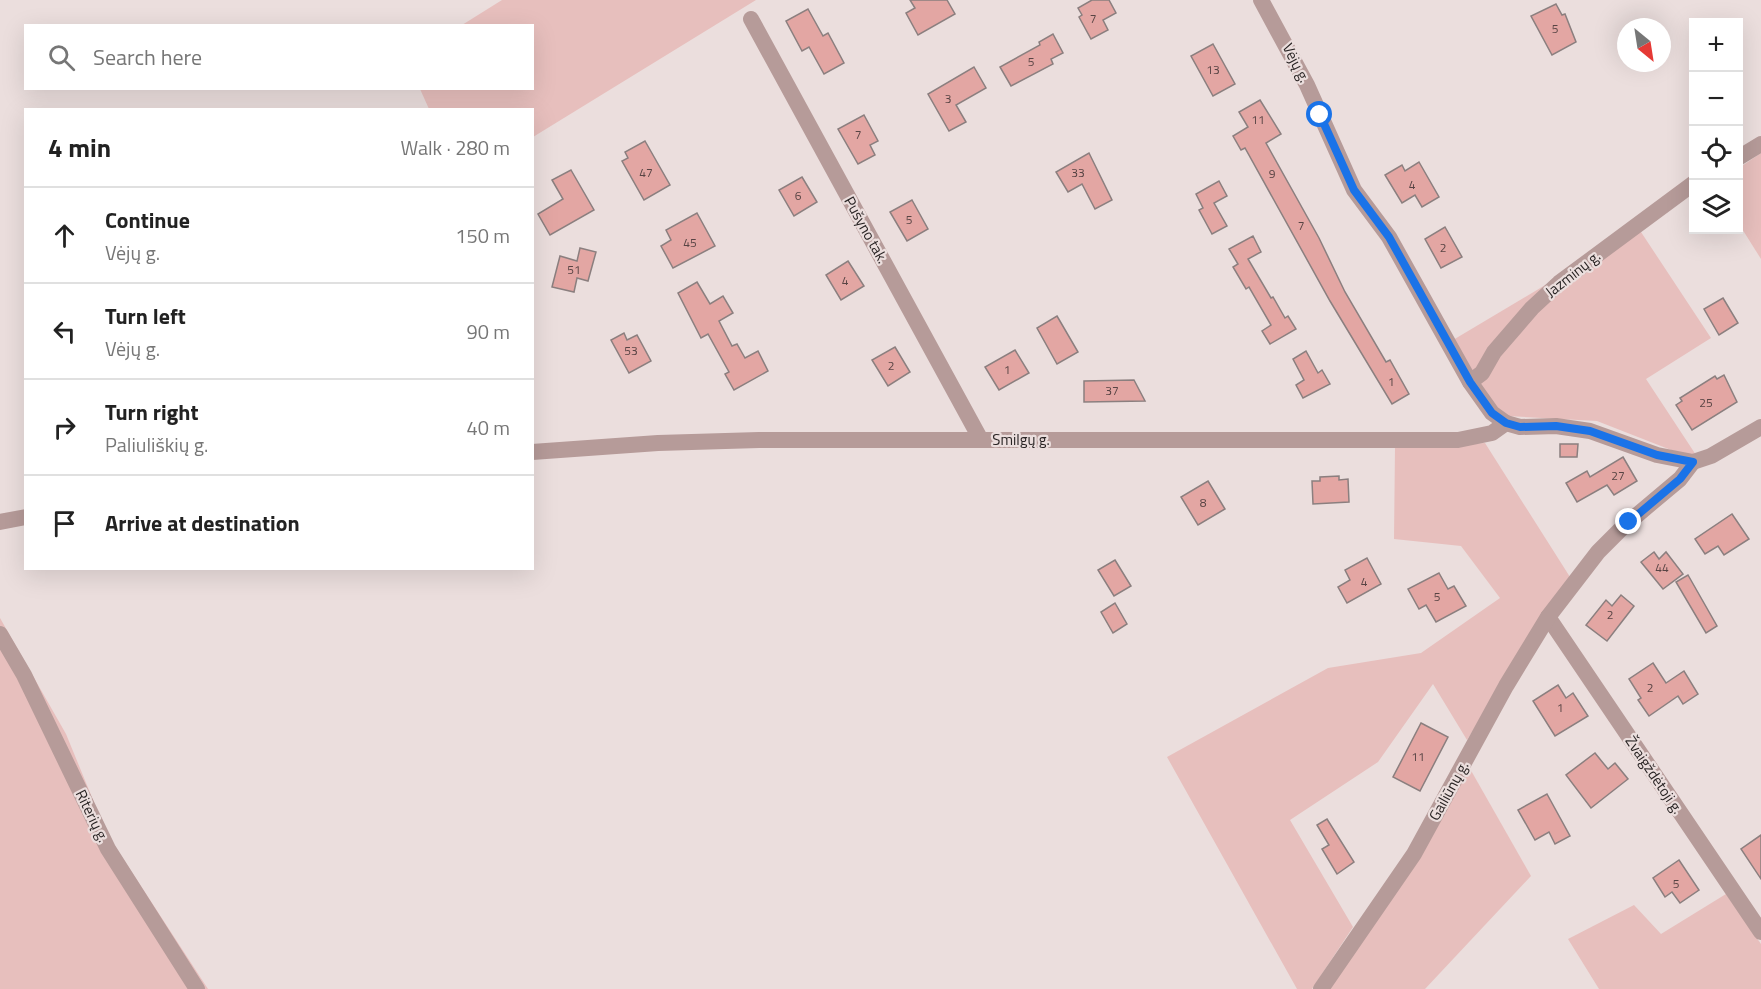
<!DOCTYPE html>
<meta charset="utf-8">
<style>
:root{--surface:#fff;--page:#f6f6f6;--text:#222;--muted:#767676;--line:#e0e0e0}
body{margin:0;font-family:"Titillium Web",sans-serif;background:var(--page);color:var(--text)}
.controls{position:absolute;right:18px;top:18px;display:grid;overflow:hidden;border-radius:0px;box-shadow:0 6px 24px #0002}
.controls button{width:54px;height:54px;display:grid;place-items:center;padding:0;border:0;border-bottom:2px solid var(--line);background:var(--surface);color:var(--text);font:30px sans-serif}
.compass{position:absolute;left:1617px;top:18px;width:54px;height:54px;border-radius:50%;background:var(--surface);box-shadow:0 6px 24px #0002;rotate:150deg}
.stop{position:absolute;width:18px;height:18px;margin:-14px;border:4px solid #1a73e8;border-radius:50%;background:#fff}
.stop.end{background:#1a73e8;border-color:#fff;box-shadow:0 2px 6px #0008}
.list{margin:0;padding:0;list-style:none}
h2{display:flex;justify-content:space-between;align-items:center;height:78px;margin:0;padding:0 24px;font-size:26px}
h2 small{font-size:20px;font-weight:400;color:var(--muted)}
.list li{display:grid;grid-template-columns:39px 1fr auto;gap:18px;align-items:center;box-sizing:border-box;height:96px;padding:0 24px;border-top:2px solid var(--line)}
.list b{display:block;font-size:22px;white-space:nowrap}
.list p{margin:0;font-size:20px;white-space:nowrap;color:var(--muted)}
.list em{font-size:20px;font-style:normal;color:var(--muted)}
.icon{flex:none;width:33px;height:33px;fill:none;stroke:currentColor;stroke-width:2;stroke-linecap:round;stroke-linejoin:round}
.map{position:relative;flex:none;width:1761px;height:989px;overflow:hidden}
.search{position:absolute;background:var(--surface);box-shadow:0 6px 24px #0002;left:24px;top:24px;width:510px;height:66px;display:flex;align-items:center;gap:15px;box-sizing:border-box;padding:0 21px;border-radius:0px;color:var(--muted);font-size:22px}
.panel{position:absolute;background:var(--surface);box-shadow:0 6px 24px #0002;left:24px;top:108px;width:510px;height:462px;border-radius:0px}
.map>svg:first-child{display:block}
</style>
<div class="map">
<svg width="1761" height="989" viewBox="0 0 1761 989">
<rect width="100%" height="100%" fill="#ebdedd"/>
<g fill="#e7bfbd">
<path d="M 502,0 L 756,0 L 533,137 L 532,110 L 429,109 L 420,89 L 532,88 L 532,26 L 462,25 Z"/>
<path d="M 1761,153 L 1761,259 L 1739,224 L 1739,168 Z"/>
<path d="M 1639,229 L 1711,338 L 1646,379 L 1696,455 L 1689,457 L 1597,421 L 1507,416 L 1488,401 L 1453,340 Z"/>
<path d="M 1485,443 L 1570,577 L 1467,740 L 1433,684 L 1378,762 L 1290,820 L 1353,927 L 1312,989 L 1297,989 L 1167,757 L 1328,668 L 1421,653 L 1500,598 L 1461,546 L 1394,539 L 1395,447 Z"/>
<path d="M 0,618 L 66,734 L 107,834 L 208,989 L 0,989 Z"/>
<path d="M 1469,767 L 1531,876 L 1425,989 L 1329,989 Z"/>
<path d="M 1726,894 L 1761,944 L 1761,989 L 1599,989 L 1568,939 L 1634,905 L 1661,934 Z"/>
</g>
<g fill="#e3a6a3" stroke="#8b7f7f" stroke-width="1.5">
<path d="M 910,0 L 947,0 L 955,14 L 918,35 L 906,13 L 915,8 Z"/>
<path d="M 1092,0 L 1109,0 L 1116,13 L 1103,20 L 1108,30 L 1091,39 L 1079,17 L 1082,15 L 1078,8 Z"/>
<path d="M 1556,4 L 1562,15 L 1565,14 L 1576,42 L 1552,55 L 1531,16 Z"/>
<path d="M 808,9 L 823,36 L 828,33 L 844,63 L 824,74 L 809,47 L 802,51 L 786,21 Z"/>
<path d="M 1053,34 L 1063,53 L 1051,59 L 1053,64 L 1011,86 L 1000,67 L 1040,45 L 1039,42 Z"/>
<path d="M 1213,44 L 1235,84 L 1213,96 L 1191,56 Z"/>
<path d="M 974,67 L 986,88 L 956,105 L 966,122 L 949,131 L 928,94 Z"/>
<path d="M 1260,100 L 1281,134 L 1266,143 L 1319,238 L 1345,292 L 1386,362 L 1390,360 L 1409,394 L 1392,404 L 1330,301 L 1245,148 L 1241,150 L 1233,136 L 1248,127 L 1239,112 Z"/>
<path d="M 864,115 L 878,141 L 870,145 L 875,155 L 858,164 L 838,129 Z"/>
<path d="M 645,141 L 670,185 L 644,200 L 622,161 L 628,158 L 625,152 Z"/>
<path d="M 1089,153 L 1112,200 L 1095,209 L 1082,184 L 1068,192 L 1056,172 Z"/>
<path d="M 1419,162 L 1439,197 L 1422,207 L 1415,195 L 1402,203 L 1385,175 L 1402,165 L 1405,171 Z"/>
<path d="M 571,170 L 594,210 L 550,235 L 538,214 L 563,199 L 552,180 Z"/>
<path d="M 802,177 L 817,202 L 794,216 L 779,190 Z"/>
<path d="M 1219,181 L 1227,196 L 1214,203 L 1227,226 L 1212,234 L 1199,210 L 1203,208 L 1196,194 Z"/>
<path d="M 912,200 L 928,229 L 907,241 L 890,212 Z"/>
<path d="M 697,213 L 715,246 L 673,268 L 661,246 L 671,240 L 666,230 Z"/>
<path d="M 1445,227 L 1462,257 L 1441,268 L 1425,239 Z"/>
<path d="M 1253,236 L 1261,252 L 1248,259 L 1271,298 L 1273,297 L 1285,318 L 1288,316 L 1296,329 L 1270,344 L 1262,331 L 1271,325 L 1249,287 L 1246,289 L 1233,267 L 1238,264 L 1229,249 Z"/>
<path d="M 580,248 L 596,252 L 588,281 L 577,278 L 574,292 L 552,287 L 560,256 L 577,261 Z"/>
<path d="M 848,261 L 864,286 L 841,300 L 826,275 Z"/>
<path d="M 697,282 L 710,304 L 723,296 L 733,313 L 719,321 L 732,346 L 737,344 L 745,358 L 758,351 L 768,371 L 734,390 L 725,374 L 729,372 L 708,334 L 701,338 L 678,293 Z"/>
<path d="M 1723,298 L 1738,323 L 1719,335 L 1704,309 Z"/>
<path d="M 1057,316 L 1078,352 L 1057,364 L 1037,328 Z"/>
<path d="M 624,333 L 627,340 L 637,335 L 651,361 L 629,373 L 611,340 Z"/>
<path d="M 895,347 L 910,372 L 888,386 L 872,360 Z"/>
<path d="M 1015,350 L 1029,373 L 999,390 L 985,367 Z"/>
<path d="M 1306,351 L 1318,373 L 1322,370 L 1330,384 L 1303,398 L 1296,385 L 1304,380 L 1293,359 Z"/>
<path d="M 1724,375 L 1737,402 L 1692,430 L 1676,405 L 1682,401 L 1680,398 L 1715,376 L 1717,379 Z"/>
<path d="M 1134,380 L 1145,401 L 1084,402 L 1084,381 Z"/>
<path d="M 1560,444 L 1578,444 L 1577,457 L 1560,457 Z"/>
<path d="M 1623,457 L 1637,481 L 1614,495 L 1607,485 L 1577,502 L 1566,483 L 1587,471 L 1590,477 Z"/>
<path d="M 1339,476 L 1339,480 L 1348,479 L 1349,502 L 1313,504 L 1312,481 L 1320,481 L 1320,477 Z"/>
<path d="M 1208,481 L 1225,509 L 1198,525 L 1181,497 Z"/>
<path d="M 1732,514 L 1749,539 L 1724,555 L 1718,546 L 1705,554 L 1695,539 Z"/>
<path d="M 1654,552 L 1659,559 L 1666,552 L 1683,574 L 1663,589 L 1641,562 Z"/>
<path d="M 1367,558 L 1381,584 L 1347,603 L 1338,587 L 1350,580 L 1345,570 Z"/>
<path d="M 1115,560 L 1131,586 L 1114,596 L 1098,570 Z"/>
<path d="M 1439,573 L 1448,589 L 1454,586 L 1466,606 L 1436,622 L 1426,605 L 1419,609 L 1408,589 Z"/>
<path d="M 1688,575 L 1717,626 L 1706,633 L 1676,582 Z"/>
<path d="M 1621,595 L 1634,606 L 1607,641 L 1586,625 L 1606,600 L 1612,606 Z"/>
<path d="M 1115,603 L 1127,624 L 1113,633 L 1101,612 Z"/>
<path d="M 1653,663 L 1666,683 L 1684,671 L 1698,694 L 1683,704 L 1678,696 L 1649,716 L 1638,700 L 1641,698 L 1629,679 Z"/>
<path d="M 1558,685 L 1566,698 L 1573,693 L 1588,716 L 1555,736 L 1533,701 Z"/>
<path d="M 1421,723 L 1448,737 L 1420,791 L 1393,777 Z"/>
<path d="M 1595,753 L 1608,769 L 1615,763 L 1628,779 L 1591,808 L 1566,775 Z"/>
<path d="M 1547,794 L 1570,836 L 1555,844 L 1549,832 L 1535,840 L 1518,810 Z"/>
<path d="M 1327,819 L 1354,862 L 1337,874 L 1322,849 L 1329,845 L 1317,825 Z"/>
<path d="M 1761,835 L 1761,879 L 1741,849 Z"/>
<path d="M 1679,860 L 1699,890 L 1680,903 L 1672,892 L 1665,897 L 1653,878 Z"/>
</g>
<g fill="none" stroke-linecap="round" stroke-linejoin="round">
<g stroke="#b69b99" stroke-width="16">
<path d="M 1261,0 L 1307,85 L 1354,190 L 1389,237 L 1470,382 L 1492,413 L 1506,423 L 1520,427 L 1556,426 L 1590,431 L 1657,455 L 1693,462 L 1711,456 L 1761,427"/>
<path d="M 751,19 L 981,440"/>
<path d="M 1738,158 L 1761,144"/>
<path d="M 1470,382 L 1482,373 L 1494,352 L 1532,308 L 1559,283 L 1694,183"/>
<path d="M 532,452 L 658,443 L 759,440 L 1458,440 L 1492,433 L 1506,423"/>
<path d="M 0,522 L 26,517"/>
<path d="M 1548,617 L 1761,932"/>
<path d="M 0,634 L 24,675 L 108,849 L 197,989"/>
<path d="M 1321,989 L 1414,854 L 1506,686 L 1548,617 L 1598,552 L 1624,526 L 1680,479 L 1693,462"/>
</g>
</g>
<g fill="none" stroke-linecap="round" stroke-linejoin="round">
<path stroke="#1a73e8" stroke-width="8" d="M 1320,115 L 1354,190 L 1389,237 L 1470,382 L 1492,413 L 1506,423 L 1520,427 L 1556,426 L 1590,431 L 1657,455 L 1693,462 L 1680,479 L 1629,522"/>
</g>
<g text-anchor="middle" stroke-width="4.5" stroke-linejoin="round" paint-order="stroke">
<g font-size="12" fill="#584444">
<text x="1093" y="23">7</text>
<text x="1555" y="33">5</text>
<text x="1031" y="66">5</text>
<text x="1213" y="74">13</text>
<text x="948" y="103">3</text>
<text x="1258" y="124">11</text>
<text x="858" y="139">7</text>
<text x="646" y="177">47</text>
<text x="1078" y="177">33</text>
<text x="1272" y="178">9</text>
<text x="1412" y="189">4</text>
<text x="798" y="200">6</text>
<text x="909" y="224">5</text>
<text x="1301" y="230">7</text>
<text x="690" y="247">45</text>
<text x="1443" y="252">2</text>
<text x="574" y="274">51</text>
<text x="845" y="285">4</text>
<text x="631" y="355">53</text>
<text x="891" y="370">2</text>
<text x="1007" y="374">1</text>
<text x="1391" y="386">1</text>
<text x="1112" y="395">37</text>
<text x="1706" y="407">25</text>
<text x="1618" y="480">27</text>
<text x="1203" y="507">8</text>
<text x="1662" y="572">44</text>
<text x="1364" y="586">4</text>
<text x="1437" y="601">5</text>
<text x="1610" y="619">2</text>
<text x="1650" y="692">2</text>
<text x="1560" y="712">1</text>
<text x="1418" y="761">11</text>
<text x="1676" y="888">5</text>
</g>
<g font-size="15" fill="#292424" stroke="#ebdedd">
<text transform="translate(1296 63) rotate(63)" y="5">Vėjų g.</text>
<text transform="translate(866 230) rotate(61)" y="5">Pušyno tak.</text>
<text transform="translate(1573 274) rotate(-38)" y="5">Jazminų g.</text>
<text x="1021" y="445">Smilgų g.</text>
<text transform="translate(1654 775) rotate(56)" y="5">Žvaigždėtoji g.</text>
<text transform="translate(1449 791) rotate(-61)" y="5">Gailiūnų g.</text>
<text transform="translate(92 816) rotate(64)" y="5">Riterių g.</text>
</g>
</g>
</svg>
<div class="controls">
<button>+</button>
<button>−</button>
<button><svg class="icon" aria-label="locate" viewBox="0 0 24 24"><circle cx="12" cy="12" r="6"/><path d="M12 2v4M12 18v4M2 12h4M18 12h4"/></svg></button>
<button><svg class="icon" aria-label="layers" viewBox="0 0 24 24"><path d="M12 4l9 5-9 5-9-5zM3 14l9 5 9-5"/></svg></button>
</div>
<svg class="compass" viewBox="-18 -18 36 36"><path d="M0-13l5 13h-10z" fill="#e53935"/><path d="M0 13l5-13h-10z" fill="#767676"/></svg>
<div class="stop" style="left:1320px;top:115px"></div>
<div class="stop end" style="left:1629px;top:522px"></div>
<div class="search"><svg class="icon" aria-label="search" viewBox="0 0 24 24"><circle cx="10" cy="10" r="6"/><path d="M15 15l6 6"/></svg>Search here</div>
<section class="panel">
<h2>4 min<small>Walk · 280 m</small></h2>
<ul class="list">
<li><svg class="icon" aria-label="ahead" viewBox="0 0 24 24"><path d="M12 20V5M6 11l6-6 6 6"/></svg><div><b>Continue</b><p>Vėjų g.</p></div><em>150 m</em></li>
<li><svg class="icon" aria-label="left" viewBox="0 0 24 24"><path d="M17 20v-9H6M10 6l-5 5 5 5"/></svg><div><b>Turn left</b><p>Vėjų g.</p></div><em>90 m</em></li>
<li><svg class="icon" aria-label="right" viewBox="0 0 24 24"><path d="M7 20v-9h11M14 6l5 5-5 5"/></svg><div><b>Turn right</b><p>Paliuliškių g.</p></div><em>40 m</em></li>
<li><svg class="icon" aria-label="arrive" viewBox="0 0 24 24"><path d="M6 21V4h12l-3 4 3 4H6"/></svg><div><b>Arrive at destination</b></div></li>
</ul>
</section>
</div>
